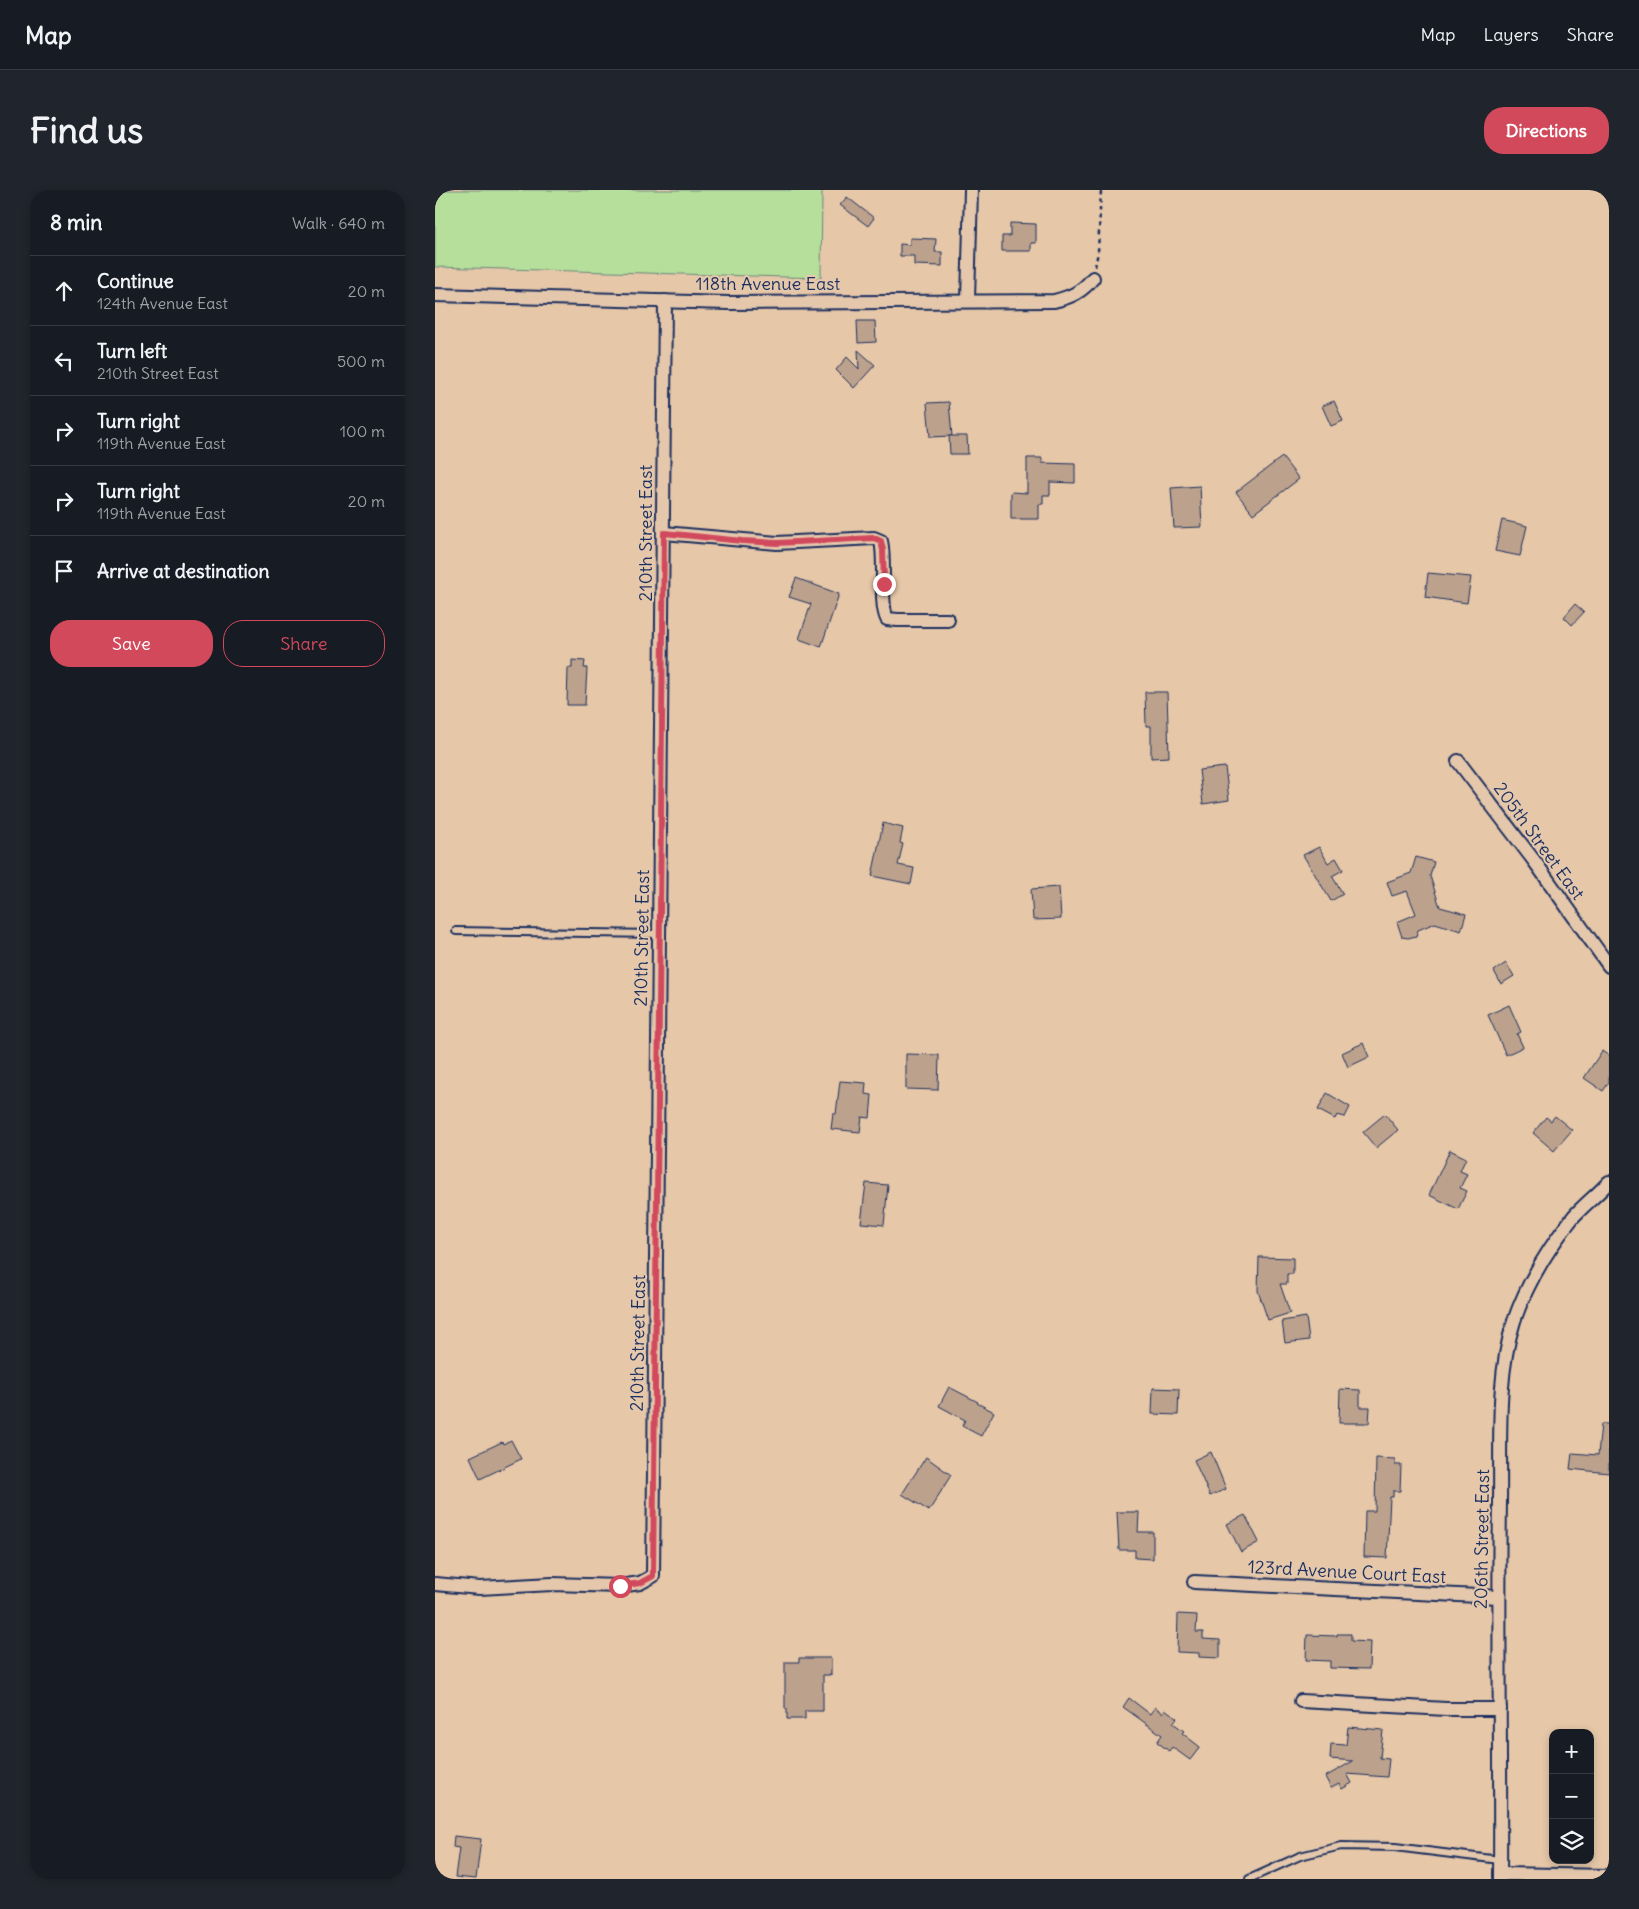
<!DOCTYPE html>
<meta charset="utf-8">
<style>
:root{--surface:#171b24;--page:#20242c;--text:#f1f3f6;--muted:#9ea1a6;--line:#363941;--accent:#d1495b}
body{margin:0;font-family:Delius,sans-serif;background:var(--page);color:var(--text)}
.controls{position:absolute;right:15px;bottom:15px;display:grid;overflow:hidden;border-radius:10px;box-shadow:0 2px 8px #0003}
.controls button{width:45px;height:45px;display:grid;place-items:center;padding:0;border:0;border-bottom:1px solid var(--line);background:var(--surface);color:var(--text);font:25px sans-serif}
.stop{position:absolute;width:15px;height:15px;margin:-11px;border:4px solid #d1495b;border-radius:50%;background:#fff}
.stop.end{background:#d1495b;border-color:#fff;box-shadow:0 1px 5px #0008}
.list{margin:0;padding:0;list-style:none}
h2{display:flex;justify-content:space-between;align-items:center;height:65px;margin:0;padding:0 20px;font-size:21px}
h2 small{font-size:16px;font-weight:400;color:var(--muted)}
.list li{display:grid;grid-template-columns:32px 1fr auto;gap:15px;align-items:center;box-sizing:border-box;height:70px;padding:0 20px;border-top:1px solid var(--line)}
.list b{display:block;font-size:19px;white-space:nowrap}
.list p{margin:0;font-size:16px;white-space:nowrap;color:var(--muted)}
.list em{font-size:16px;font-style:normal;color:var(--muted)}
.actions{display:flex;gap:10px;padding:15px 20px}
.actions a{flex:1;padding:11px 0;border:1px solid var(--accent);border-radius:20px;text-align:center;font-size:18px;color:var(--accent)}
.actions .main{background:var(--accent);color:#fff}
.icon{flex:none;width:28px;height:28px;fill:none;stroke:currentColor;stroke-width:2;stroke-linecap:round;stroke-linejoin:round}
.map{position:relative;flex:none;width:1174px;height:1689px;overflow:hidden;border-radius:20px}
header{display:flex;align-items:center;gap:30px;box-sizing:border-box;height:70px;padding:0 25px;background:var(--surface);border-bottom:1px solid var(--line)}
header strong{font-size:24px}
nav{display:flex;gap:28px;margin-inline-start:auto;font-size:18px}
.intro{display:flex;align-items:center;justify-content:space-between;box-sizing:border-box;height:120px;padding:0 30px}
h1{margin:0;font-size:35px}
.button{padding:12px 22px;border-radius:20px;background:var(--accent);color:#fff;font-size:18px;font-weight:700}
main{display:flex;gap:30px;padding:0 30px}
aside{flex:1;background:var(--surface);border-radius:20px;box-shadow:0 2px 8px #0003}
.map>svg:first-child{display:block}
</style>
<header>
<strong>Map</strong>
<nav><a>Map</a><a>Layers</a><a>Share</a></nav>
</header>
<div class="intro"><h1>Find us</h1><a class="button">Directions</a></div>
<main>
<aside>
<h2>8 min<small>Walk · 640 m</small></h2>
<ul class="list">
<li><svg class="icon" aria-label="ahead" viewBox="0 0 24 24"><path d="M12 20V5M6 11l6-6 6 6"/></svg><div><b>Continue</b><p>124th Avenue East</p></div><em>20 m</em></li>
<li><svg class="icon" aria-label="left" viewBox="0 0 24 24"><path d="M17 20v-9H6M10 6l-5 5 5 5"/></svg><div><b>Turn left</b><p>210th Street East</p></div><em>500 m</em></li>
<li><svg class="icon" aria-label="right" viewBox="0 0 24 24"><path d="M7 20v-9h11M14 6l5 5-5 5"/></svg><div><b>Turn right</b><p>119th Avenue East</p></div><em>100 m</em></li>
<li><svg class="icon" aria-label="right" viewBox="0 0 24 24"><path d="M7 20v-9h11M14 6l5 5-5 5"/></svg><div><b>Turn right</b><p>119th Avenue East</p></div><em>20 m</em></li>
<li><svg class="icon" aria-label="arrive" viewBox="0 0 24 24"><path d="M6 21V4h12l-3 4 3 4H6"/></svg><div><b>Arrive at destination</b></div></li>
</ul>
<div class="actions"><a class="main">Save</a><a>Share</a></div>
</aside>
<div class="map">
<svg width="1174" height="1689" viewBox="0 0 1174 1689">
<rect width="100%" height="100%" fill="#e6c7a8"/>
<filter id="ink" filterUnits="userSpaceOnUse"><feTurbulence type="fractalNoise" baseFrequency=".02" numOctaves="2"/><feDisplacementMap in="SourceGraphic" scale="10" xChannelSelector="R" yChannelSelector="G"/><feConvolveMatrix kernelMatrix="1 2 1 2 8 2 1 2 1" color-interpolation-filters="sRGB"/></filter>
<g filter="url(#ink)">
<path fill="#b6df9b" stroke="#68877c" d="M 0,0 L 387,0 L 386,88 L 0,77 Z"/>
<g fill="#bca18c" stroke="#1b2f5e">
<path d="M 412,7 L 439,28 L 433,36 L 405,15 Z"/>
<path d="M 575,33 L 601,34 L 601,53 L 596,53 L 596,61 L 567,61 L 567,46 L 575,46 Z"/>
<path d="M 475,48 L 501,49 L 500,62 L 507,62 L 507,76 L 479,75 L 479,66 L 465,66 L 465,54 L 475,55 Z"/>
<path d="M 422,131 L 440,131 L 441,152 L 423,153 Z"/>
<path d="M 423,160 L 440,175 L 419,198 L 401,180 L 412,167 L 424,179 Z"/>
<path d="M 899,211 L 908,231 L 896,236 L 887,216 Z"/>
<path d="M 514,212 L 517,246 L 495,247 L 492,213 Z"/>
<path d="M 514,246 L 532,246 L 533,264 L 515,264 Z"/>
<path d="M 847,267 L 864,289 L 818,324 L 801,302 Z"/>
<path d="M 592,268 L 607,268 L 607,273 L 640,274 L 640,293 L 615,292 L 615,305 L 608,305 L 608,314 L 604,314 L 604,329 L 576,329 L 576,302 L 592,303 Z"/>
<path d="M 765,296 L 767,337 L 739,338 L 736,298 Z"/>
<path d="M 1067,330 L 1092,336 L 1085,366 L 1060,361 Z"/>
<path d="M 993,383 L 1036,387 L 1032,413 L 990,407 Z"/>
<path d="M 361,388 L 404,404 L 386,457 L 364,449 L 376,414 L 354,407 Z"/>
<path d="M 1140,414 L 1149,422 L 1137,435 L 1129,427 Z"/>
<path d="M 137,470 L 150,471 L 149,478 L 152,478 L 150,515 L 132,515 L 133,478 L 137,478 Z"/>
<path d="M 710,502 L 732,502 L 734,567 L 716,568 L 716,536 L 711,536 Z"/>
<path d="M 790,577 L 794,610 L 768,614 L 764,580 Z"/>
<path d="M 448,633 L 468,638 L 465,653 L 468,654 L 463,675 L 479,678 L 476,694 L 437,686 Z"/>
<path d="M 884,657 L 893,673 L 901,668 L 908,680 L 897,686 L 908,704 L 896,711 L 868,665 Z"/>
<path d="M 981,667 L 999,672 L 995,686 L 1005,717 L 1031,724 L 1026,741 L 1000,733 L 983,740 L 981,746 L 973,748 L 967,747 L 962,732 L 981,724 L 972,701 L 957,706 L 952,692 L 976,683 Z"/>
<path d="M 624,697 L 626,729 L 598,730 L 596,699 Z"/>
<path d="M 1071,773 L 1079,786 L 1066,794 L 1059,781 Z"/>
<path d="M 1074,815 L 1086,842 L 1082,844 L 1088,857 L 1071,865 L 1053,825 Z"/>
<path d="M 928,853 L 934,867 L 913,877 L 907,863 Z"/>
<path d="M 1167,861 L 1174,866 L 1174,892 L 1168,901 L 1149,888 Z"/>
<path d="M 471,864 L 504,865 L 503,900 L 471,899 Z"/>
<path d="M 405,891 L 431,893 L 430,904 L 437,905 L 435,928 L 427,927 L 425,942 L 396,939 L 398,924 L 401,924 Z"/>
<path d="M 892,903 L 915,917 L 910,927 L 902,925 L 900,929 L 883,920 Z"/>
<path d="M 950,924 L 963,940 L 941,958 L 928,942 Z"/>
<path d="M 1120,926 L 1137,940 L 1119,961 L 1098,943 L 1111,927 L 1116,931 Z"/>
<path d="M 1015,960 L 1031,968 L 1025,981 L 1032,984 L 1025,998 L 1032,1001 L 1023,1019 L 994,1005 Z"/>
<path d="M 431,993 L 453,995 L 449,1035 L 426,1033 Z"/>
<path d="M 824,1067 L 858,1068 L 858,1084 L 852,1084 L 852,1094 L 845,1094 L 855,1123 L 833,1130 L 823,1101 Z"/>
<path d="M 871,1127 L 874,1150 L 850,1153 L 847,1131 Z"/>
<path d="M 514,1197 L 543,1212 L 542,1213 L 559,1222 L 546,1246 L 527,1236 L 530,1230 L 504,1216 Z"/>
<path d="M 718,1198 L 744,1199 L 743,1225 L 717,1224 Z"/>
<path d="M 905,1199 L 925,1200 L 925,1217 L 935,1217 L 934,1233 L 904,1233 Z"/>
<path d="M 1166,1234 L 1174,1234 L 1174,1283 L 1135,1279 L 1137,1263 L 1163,1265 Z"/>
<path d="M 76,1250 L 86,1269 L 45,1289 L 35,1267 L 67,1252 L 68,1254 Z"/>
<path d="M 776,1262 L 791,1299 L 775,1306 L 759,1270 Z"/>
<path d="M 491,1267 L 516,1285 L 494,1321 L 467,1304 Z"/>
<path d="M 941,1268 L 960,1269 L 960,1275 L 966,1275 L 965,1301 L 958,1301 L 958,1307 L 955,1307 L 952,1368 L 929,1367 L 930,1321 L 940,1321 Z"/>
<path d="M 682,1322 L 704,1322 L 703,1342 L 718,1342 L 718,1369 L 700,1368 L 700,1360 L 684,1360 Z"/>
<path d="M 810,1325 L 824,1352 L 806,1362 L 792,1334 Z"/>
<path d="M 743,1424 L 762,1425 L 761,1442 L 768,1442 L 768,1449 L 785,1450 L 785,1468 L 764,1467 L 764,1463 L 742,1462 Z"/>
<path d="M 902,1444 L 916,1444 L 916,1451 L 935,1452 L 934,1479 L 895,1478 L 895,1471 L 871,1470 L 872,1445 L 902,1446 Z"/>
<path d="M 364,1468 L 396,1468 L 396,1485 L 388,1485 L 388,1521 L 370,1521 L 370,1529 L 352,1529 L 352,1519 L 350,1519 L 350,1472 L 364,1472 Z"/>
<path d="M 694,1508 L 715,1524 L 720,1517 L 728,1523 L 730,1519 L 742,1528 L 738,1533 L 749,1541 L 747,1543 L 765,1557 L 755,1570 L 737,1557 L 734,1561 L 722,1552 L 727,1545 L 688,1517 Z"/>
<path d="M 913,1537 L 948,1540 L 945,1568 L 954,1569 L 952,1587 L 912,1584 L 917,1593 L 907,1599 L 904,1594 L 896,1598 L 890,1587 L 918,1571 L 895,1569 L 896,1554 L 911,1555 Z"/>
<path d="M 19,1646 L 46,1649 L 41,1689 L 20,1687 L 24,1658 L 18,1657 Z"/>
</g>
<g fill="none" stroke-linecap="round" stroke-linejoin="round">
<g stroke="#1b2f5e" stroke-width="10">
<g id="lane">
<path d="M 21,741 L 224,744"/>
<path d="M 814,1689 L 865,1666 L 906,1656 L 960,1657 L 1065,1670"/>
</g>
</g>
<g stroke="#1b2f5e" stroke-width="16">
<g id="street">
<path d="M 0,105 L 293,113 L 619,111 C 636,107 647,102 658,88"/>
<path d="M 533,110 L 536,0"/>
<path d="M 229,343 L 342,353 L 439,348 L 446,351 C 451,372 444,413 452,429 L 463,430 L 513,430"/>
<path d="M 1023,571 L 1100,672 L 1174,776"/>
<path d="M 759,1392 L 1064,1407"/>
<path d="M 0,1394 L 45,1398 L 117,1394 L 185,1396 L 205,1393 L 218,1386 L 230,111"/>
<path d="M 866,1511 L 1011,1519 L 1065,1519"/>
<path d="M 1065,1684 L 1174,1686"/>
<path d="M 1065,1689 C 1066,1563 1063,1437 1065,1311 C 1066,1252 1061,1188 1079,1131 C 1092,1093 1114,1057 1139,1026 C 1150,1014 1163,1004 1174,992"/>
</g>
</g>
<path stroke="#1b2f5e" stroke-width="2.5" stroke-dasharray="4 4" stroke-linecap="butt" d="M 660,77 L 663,62 L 666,0"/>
<use href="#lane" stroke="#e5c8ac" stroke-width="6"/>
<use href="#street" stroke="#e5c8ac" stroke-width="12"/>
</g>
</g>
<g fill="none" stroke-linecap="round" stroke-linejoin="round" filter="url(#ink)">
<path stroke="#d1495b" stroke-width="6" d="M 185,1396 L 205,1393 L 218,1386 L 229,343 L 307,351 L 342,353 L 439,348 L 446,351 L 448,360 L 449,394"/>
</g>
<g text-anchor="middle" stroke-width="4" stroke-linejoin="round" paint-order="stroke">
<g font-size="18" fill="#1b2f5e" stroke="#e5c8ac">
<text x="333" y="100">118th Avenue East</text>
<text transform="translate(211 343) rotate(-90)" y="6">210th Street East</text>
<text transform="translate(1104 651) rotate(54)" y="6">205th Street East</text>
<text transform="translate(207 748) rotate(-89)" y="6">210th Street East</text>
<text transform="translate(203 1153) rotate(-89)" y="6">210th Street East</text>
<text transform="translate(1047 1349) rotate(-89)" y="6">206th Street East</text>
<text transform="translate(912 1382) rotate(3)" y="6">123rd Avenue Court East</text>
</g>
</g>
</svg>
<div class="controls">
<button>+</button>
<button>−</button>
<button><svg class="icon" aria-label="layers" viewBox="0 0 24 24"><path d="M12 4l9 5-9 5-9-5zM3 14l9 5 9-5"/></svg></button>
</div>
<div class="stop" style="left:185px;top:1396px"></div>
<div class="stop end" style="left:449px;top:394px"></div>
</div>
</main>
